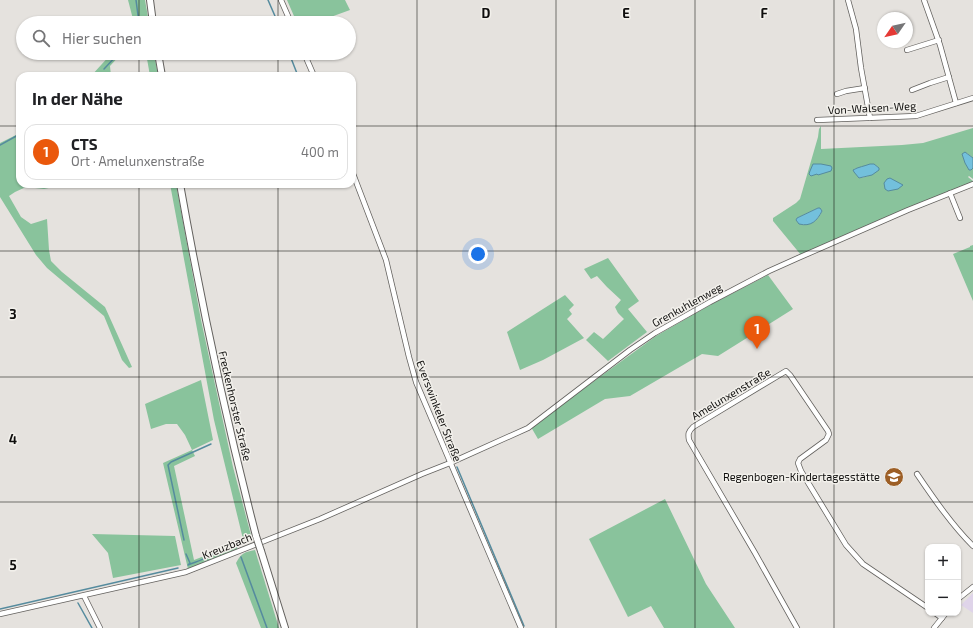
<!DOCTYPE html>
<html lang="de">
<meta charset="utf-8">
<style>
:root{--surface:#fff;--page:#f2f2f2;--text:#202124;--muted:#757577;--line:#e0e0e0;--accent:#ea580c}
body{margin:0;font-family:"Exo 2",sans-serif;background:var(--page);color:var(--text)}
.controls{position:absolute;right:12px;bottom:12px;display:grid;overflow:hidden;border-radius:8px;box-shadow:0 1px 3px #0004}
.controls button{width:36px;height:36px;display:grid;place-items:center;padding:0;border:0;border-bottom:1px solid var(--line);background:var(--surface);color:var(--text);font:20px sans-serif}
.compass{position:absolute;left:877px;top:12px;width:36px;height:36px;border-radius:50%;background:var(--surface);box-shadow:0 1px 3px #0004;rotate:236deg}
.you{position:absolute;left:478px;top:254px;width:14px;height:14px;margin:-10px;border:3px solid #fff;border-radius:50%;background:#1a73e8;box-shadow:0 0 0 6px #1a73e833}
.badge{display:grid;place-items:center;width:26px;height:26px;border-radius:50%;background:var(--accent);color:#fff;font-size:13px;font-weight:700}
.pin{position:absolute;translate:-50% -33px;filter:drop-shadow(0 1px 2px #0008)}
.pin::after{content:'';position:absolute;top:21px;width:14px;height:12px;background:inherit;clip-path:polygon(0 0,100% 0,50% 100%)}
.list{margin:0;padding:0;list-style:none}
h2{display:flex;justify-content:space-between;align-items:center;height:52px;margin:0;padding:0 16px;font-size:17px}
h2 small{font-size:13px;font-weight:400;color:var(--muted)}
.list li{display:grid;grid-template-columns:26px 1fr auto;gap:12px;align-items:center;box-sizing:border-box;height:56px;margin:0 8px 8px;padding:0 8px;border:1px solid var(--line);border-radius:12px}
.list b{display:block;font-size:15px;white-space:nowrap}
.list p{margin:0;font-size:13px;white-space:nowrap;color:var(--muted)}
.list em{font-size:13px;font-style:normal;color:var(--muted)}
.icon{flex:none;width:22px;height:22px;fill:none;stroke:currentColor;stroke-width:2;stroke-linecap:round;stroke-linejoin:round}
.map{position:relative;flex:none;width:973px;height:628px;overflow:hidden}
.search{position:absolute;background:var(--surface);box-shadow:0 1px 3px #0004;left:16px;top:16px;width:340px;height:44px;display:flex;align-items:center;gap:10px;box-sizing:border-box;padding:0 14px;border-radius:22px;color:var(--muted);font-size:15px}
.panel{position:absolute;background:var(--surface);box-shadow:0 1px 3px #0004;left:16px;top:72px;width:340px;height:116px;border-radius:12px}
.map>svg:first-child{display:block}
</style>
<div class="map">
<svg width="973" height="628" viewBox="0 0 973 628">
<rect width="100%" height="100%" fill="#e5e2de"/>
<path fill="#dfd4e9" d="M 973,593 L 973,613 L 961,605 Z"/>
<g fill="#89c39c" fill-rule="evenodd">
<path d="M 128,0 L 145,0 L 149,23 L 134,23 Z"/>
<path d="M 287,0 L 345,0 L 350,10 L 328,18 L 318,23 L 297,23 Z"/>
<path d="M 112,53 L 122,53 L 110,66 L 111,76 L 91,76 Z"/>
<path d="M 146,53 L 154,53 L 158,76 L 150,76 Z"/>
<path d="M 821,126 L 821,149 L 902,145 L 923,143 L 973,128 L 973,158 L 967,153 L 971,170 L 973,168 L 973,179 L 969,176 L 968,177 L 973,181 L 973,182 L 801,255 L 773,221 L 773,218 L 796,203 L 800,199 L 818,137 L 819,129 ZM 875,165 L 879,168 C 872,175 868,177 859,178 L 854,169 ZM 818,208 L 820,208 L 822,211 C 817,222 813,223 802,225 L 796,220 L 797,218 Z"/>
<path d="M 20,133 L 20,184 L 68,184 L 44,189 L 26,187 L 15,192 L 9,196 L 21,217 L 31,224 L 47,219 L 49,250 L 51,261 L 62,272 L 105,307 L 132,367 L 129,368 L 122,360 L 104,316 L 47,268 L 36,255 L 0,197 L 0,143 Z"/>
<path d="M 170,184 L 176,184 L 201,320 L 233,467 L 252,539 L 243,539 L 214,420 Z"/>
<path d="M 973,245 L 973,301 L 953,254 L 970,247 L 970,246 Z"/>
<path d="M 608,258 L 639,301 L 628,309 L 647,332 L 608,361 L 586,340 L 594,332 L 603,339 L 624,319 L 618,313 L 615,307 L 621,300 L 607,287 L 597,276 L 591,279 L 584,269 Z"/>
<path d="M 768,275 L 793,309 L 718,356 L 702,354 L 630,396 L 605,399 L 538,439 L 531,427 L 656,336 L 710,305 Z"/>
<path d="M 565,295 L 574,305 L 569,310 L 572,314 L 567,319 L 584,338 L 543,360 L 520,370 L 507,332 Z"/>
<path d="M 201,380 L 213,440 L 192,450 L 195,456 L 174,466 L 194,560 L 238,543 L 237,549 L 188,569 L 163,463 L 192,450 L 185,435 L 177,424 L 166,424 L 151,429 L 145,404 Z"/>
<path d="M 665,499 L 706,584 L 735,628 L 664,628 L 651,606 L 628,617 L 589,539 Z"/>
<path d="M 92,534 L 175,536 L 181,565 L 113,578 L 108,553 Z"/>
<path d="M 255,550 L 279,628 L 261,628 L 236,563 C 241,553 245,552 255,550 Z"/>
</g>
<g fill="#73c0dc" stroke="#558b9e">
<path d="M 965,152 L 973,158 L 973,168 L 971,170 L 969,170 L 965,163 L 962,154 Z"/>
<path d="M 813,164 L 821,164 L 831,166 L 832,168 L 831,171 L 818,175 L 817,174 L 811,176 L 809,174 L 810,171 Z"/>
<path d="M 870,164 L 874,164 L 879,168 L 879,170 L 872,175 L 859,178 L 854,172 L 853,170 C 858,167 865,166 870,164 Z"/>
<path d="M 890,178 L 903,185 L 898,189 L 888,191 L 885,189 L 884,183 L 887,179 Z"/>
<path d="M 818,208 L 820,208 L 822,211 C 817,221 811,227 799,224 L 796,220 L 797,218 Z"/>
</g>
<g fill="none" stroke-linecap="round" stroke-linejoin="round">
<g stroke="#558b9e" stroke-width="1.5">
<path d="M 136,0 L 139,23"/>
<path d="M 268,0 L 278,23"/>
<path d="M 289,53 L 298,76"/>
<path d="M 104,69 L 119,53"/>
<path d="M 0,145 L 20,134"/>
<path d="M 457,467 L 524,626"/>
<path d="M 184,540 L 168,465 L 171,462 L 211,444"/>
<path d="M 186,554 L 190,563 L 188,565 C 195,562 203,560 209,556 C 218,552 226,547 236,547"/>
<path d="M 241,557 L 267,628"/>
<path d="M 78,603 L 92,628"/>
<path d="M 0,609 L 178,568"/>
</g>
<g stroke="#63615e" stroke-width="6">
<g id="minor">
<path d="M 281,0 L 291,23"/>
<path d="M 848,0 L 856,29 L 861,68 L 870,118"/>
<path d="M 924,0 L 940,45 L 956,103"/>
<path d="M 907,50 L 939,40"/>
<path d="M 304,53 L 314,76"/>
<path d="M 912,90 L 930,83 L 949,77"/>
<path d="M 837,94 L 846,91 L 865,88"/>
<path d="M 817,120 L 916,116 L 973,98"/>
<path d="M 352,171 L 386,260 L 409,357 L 416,382 L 521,628"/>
<path d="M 950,193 L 960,218"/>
<path d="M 917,474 C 934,499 952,525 973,546"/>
<path d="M 84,596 L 100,628"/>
<path d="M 958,599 L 973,587"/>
<path d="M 935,613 L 942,618"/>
<path d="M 0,614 L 186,572 L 320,519 L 422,474 L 450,463 L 528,428 L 630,350 L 655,333 L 710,302 L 769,271 L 798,258 L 908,210 L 973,184"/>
<path d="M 797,628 L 755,553 L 689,440 C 688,434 688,432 693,427 L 786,371 L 790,375 L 828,431 L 829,434 L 826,440 L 800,459 L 798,463 L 801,471 L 846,545 L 863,564 L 928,608"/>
<path d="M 934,628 L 946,613"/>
</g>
</g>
<g stroke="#63615e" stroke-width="8">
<g id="secondary">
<path d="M 150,0 L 153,23"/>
<path d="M 158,53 L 162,76"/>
<path d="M 180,184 C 201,302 226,420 256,536"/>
<path d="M 261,551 L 285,628"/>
</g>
</g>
<use href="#minor" stroke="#fff" stroke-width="4.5"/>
<use href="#secondary" stroke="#fff" stroke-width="6"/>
<g stroke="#63615e" stroke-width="8" stroke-linecap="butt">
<path id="secondary-bridge" d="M 256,536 L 261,551"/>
</g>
<use href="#secondary-bridge" stroke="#fff" stroke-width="6"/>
</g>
<path fill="none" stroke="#0f0e0d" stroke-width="1" stroke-opacity="0.55" d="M 139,0 L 139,23M 278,0 L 278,23M 417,0 L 417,628M 556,0 L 556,628M 695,0 L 695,628M 834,0 L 834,628M 139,53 L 139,76M 278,53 L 278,76M 0,126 L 20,126M 352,126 L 973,126M 139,184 L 139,628M 278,184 L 278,628M 0,251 L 973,251M 0,377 L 973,377M 0,502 L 973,502"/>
<defs>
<g id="school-disc" transform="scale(1)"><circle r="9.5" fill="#9d5f26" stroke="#f2f0eb"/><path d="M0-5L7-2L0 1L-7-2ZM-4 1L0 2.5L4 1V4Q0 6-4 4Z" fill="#fff"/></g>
</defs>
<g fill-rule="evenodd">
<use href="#school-disc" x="894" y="477"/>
</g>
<g text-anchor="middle" stroke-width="3" stroke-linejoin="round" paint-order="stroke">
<g font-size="11" fill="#0f0e0d" stroke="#f2f0eb">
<text transform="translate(872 108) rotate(-3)" y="4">Von-Walsen-Weg</text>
<text transform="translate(687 305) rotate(-29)" y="4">Grenkuhlenweg</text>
<text transform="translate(731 394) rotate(-31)" y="4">Amelunxenstraße</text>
<text transform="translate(235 406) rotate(77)" y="4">Freckenhorster Straße</text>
<text transform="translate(439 411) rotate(69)" y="4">Everswinkeler Straße</text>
<text transform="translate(227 546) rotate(-22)" y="4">Kreuzbach</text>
</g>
<g font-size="11" fill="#0f0e0d" stroke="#f2f0eb" text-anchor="end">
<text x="880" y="481">Regenbogen-Kindertagesstätte</text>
</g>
</g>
<g font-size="13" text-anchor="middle" font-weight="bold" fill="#0f0e0d" stroke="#f2f0eb" stroke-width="3" stroke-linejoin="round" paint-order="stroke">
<text x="486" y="18">D</text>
<text x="626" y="18">E</text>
<text x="764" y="18">F</text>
<text x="13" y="319">3</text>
<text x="13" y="444">4</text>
<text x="13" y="570">5</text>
</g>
</svg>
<div class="controls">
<button>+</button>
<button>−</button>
</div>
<svg class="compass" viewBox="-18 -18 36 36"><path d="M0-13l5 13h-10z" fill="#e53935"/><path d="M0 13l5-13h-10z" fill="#757577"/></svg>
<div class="you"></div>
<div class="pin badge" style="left:757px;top:349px">1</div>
<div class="search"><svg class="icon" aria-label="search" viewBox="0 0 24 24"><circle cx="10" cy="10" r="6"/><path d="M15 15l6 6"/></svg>Hier suchen</div>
<section class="panel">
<h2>In der Nähe<small></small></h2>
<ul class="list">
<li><span class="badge">1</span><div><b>CTS</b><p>Ort · Amelunxenstraße</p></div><em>400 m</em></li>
</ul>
</section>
</div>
